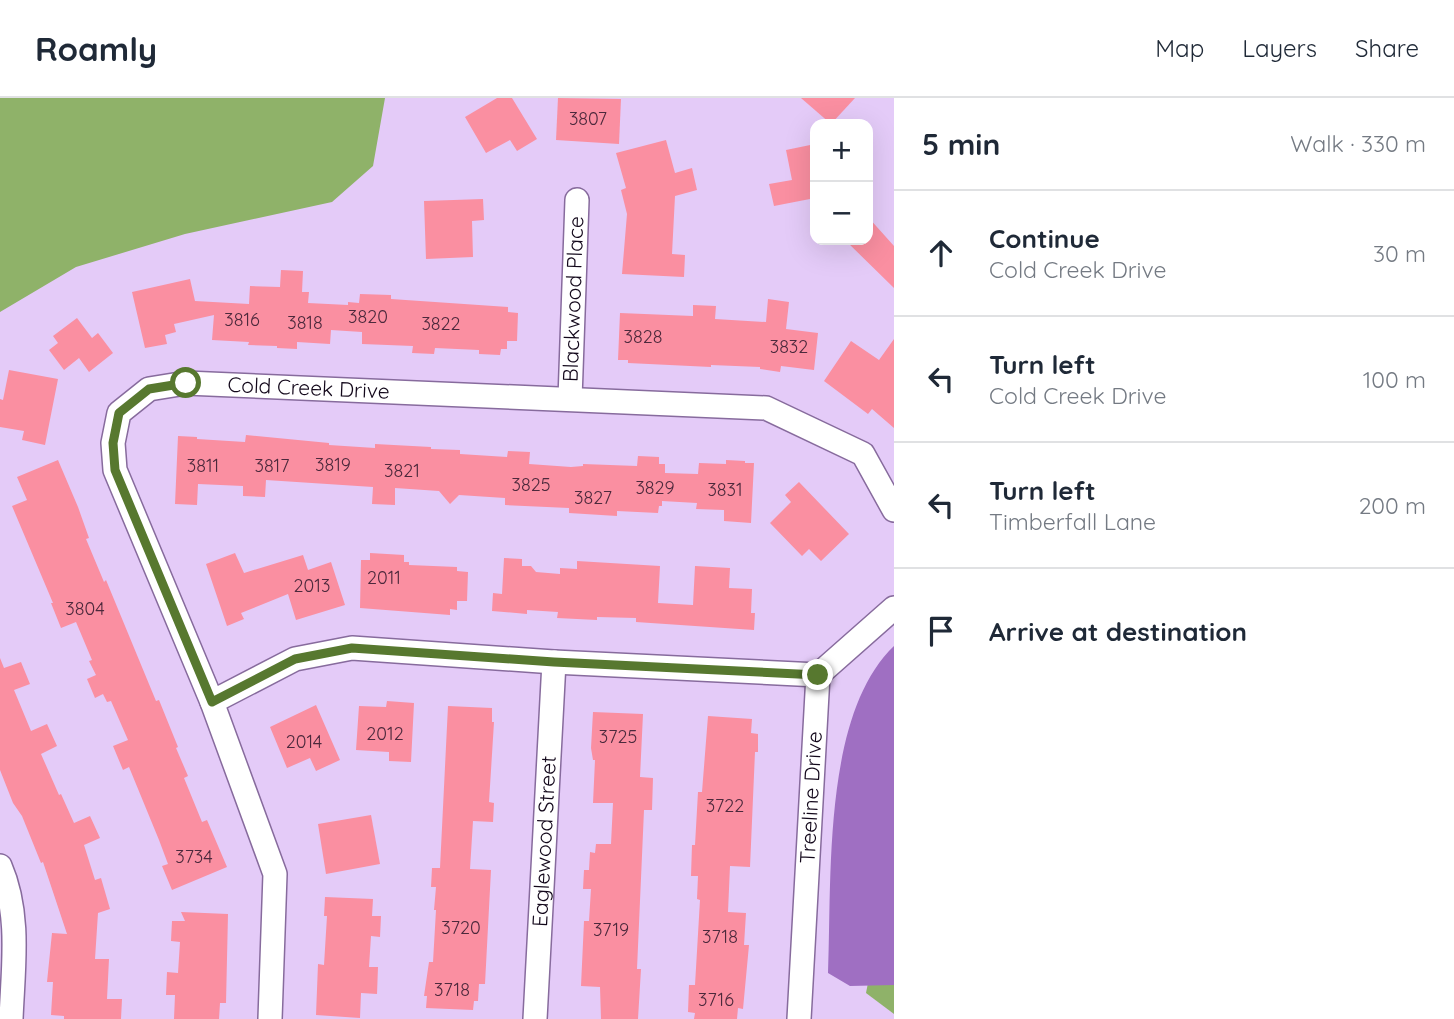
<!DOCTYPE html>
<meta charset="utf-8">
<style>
:root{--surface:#fff;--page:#f2f2f3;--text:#1f2937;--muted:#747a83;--line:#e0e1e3}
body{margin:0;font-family:Quicksand,sans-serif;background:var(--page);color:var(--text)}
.controls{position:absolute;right:21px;top:21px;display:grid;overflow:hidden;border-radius:14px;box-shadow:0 7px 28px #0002}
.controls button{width:63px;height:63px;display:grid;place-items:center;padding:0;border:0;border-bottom:2px solid var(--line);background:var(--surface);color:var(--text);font:35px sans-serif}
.stop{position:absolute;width:21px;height:21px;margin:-16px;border:5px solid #57782f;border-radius:50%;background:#fff}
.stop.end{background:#57782f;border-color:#fff;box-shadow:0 2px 7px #0008}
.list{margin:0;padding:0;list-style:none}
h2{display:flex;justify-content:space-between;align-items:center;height:91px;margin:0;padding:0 28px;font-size:30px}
h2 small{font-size:23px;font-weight:400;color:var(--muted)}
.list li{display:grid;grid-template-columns:46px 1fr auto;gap:21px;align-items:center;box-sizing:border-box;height:126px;padding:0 28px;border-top:2px solid var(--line)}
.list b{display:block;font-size:26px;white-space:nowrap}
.list p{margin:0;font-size:23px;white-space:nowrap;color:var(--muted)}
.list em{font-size:23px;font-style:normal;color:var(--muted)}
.icon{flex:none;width:38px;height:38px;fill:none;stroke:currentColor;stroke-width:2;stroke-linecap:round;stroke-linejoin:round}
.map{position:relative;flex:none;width:894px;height:921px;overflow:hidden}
header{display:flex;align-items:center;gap:42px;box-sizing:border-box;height:98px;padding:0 35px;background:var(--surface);border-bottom:2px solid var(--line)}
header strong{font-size:33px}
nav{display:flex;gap:38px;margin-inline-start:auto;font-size:24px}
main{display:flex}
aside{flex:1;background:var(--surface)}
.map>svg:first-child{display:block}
</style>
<header>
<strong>Roamly</strong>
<nav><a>Map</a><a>Layers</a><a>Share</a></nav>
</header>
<main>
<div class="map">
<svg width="894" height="921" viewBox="0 0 894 921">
<rect width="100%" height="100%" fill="#e4cbf8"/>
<g fill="#8fb269">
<path d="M 0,0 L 385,0 L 373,68 L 332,104 L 185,136 L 76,169 L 0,214 Z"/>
<path d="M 894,753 L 894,916 L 866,895 Z"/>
</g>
<path fill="#9f6fc2" d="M 894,548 L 894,887 L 850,888 L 828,875 C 832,781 822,617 894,548 Z"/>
<g fill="#fa8fa1">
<path d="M 497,0 L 512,0 L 537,41 L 517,53 L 510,42 L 486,55 L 465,19 Z"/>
<path d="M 558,0 L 621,1 L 619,46 L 556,42 Z"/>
<path d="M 801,0 L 855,0 L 831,26 Z"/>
<path d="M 666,42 L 675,75 L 692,70 L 697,92 L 675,98 L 672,156 L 685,157 L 684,179 L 622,176 L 627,116 L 621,92 L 626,90 L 616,55 Z"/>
<path d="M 815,46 L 815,100 L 774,108 L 769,86 L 792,82 L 786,52 Z"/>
<path d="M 483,101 L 484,122 L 472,123 L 473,159 L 426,161 L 424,103 Z"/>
<path d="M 868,119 L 894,148 L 894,190 L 845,142 L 868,142 Z"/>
<path d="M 281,172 L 303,173 L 302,194 L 309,194 L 308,205 L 348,207 L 348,204 L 359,205 L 360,196 L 391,197 L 391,201 L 508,209 L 508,214 L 518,215 L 517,243 L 507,243 L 507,251 L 501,251 L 500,257 L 479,256 L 479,252 L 435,250 L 434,256 L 412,255 L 413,248 L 362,246 L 362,234 L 331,232 L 330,246 L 297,244 L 297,251 L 277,250 L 277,248 L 248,247 L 249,244 L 212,242 L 214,217 L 174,226 L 176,234 L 165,237 L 167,246 L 145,250 L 132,194 L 190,181 L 195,203 L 249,206 L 250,188 L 280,189 Z"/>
<path d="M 768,201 L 789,204 L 786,231 L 818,235 L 814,272 L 781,268 L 780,274 L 760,271 L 760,269 L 711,267 L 711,269 L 628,265 L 628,262 L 618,262 L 620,215 L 693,218 L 693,207 L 716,208 L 715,221 L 766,224 Z"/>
<path d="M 77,220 L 92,240 L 98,235 L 113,255 L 89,274 L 79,260 L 64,272 L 49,252 L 58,245 L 53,238 Z"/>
<path d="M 894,241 L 894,330 L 872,311 L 868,316 L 824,283 L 851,243 L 879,262 Z"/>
<path d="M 9,272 L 58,281 L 45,347 L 22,342 L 24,333 L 0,329 L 0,301 L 3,302 Z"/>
<path d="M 246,337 L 329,345 L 329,347 L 375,350 L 375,346 L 431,349 L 431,351 L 460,352 L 460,356 L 507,359 L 508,353 L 530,354 L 529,366 L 571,369 L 583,368 L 583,366 L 637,368 L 638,358 L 659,359 L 659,366 L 665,366 L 665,375 L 698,376 L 699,365 L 726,366 L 726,362 L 745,363 L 745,365 L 754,365 L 751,425 L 724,423 L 724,412 L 696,411 L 697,405 L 662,403 L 662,408 L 659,408 L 658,415 L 617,413 L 617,418 L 569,415 L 569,410 L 505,407 L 505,400 L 459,397 L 450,406 L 439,393 L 395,390 L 395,407 L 372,406 L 373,389 L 266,382 L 265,399 L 243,398 L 243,388 L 198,386 L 197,407 L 175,406 L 178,338 L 197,339 L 197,341 L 245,344 Z"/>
<path d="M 58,362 L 78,409 L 89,440 L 86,441 L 104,484 L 106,482 L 156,603 L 159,602 L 178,649 L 176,650 L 188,678 L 184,680 L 202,724 L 207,722 L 227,769 L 172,792 L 162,768 L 168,766 L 159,742 L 129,669 L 123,672 L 113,648 L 128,642 L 111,603 L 107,604 L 103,596 L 95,600 L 87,581 L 96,577 L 89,563 L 92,562 L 76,524 L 61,530 L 51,505 L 53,505 L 12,408 L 27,402 L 17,379 Z"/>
<path d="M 799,384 L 849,436 L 821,463 L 809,451 L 802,458 L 770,425 L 791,404 L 785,397 Z"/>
<path d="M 235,455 L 244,475 L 303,457 L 308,472 L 331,464 L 345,507 L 296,522 L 288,496 L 241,515 L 244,521 L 227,528 L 206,466 Z"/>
<path d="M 370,455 L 404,457 L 404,464 L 409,464 L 409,467 L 457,469 L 457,473 L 468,474 L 467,503 L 457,503 L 457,512 L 450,511 L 450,517 L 360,510 L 361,462 L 370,462 Z"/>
<path d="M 504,460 L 522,461 L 522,468 L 531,468 L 536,474 L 560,476 L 560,470 L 577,471 L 577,463 L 660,468 L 658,505 L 693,507 L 695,468 L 730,470 L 729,490 L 752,491 L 751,515 L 755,515 L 754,532 L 636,524 L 636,520 L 597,519 L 597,522 L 557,520 L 558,514 L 527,512 L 527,516 L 492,513 L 493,495 L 502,496 Z"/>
<path d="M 0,560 L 4,570 L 21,564 L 30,586 L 14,592 L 31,633 L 47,626 L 57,648 L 41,656 L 59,697 L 61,696 L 74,725 L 90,718 L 100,740 L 84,747 L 95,782 L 101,780 L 110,811 L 98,815 L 95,861 L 109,861 L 107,901 L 122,901 L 121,921 L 64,921 L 64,918 L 51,917 L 53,884 L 47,884 L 52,835 L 67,836 L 43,764 L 41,765 L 22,718 L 13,705 L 0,672 Z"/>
<path d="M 387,603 L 414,605 L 411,664 L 389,663 L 389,654 L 356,652 L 359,608 L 386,609 Z"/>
<path d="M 316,607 L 340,662 L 316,673 L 310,660 L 287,670 L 270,629 Z"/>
<path d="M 448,608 L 492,610 L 492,624 L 494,624 L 489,704 L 494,705 L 493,724 L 473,723 L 470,771 L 491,772 L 485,886 L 479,886 L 478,903 L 474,903 L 473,912 L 426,910 L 427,898 L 424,898 L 429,864 L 433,864 L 436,812 L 434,812 L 436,789 L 431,789 L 432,770 L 440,770 Z"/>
<path d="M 593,614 L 643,616 L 640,679 L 653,680 L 652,712 L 644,712 L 637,871 L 641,871 L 638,921 L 601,921 L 600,889 L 581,888 L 584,823 L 589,823 L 591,791 L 583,791 L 584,772 L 589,772 L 590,754 L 595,755 L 596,746 L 611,746 L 613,705 L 593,705 L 595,662 L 593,662 L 591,650 Z"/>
<path d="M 708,618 L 752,621 L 751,635 L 758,636 L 758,654 L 755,654 L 750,769 L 730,768 L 728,814 L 746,815 L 744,847 L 749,847 L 743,911 L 738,910 L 737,921 L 694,921 L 695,915 L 688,914 L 689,887 L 695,887 L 700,802 L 697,801 L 698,778 L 691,778 L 692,747 L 695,747 L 698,694 L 702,694 Z"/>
<path d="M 371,717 L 380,766 L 326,776 L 318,726 Z"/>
<path d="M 325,799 L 373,801 L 372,818 L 381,818 L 380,839 L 371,838 L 369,869 L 378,869 L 377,896 L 361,895 L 360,920 L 316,917 L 318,866 L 324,867 L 327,818 L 324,818 Z"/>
<path d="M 181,814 L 228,816 L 226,905 L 220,905 L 219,921 L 174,921 L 175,897 L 166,897 L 167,874 L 178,875 L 180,844 L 171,843 L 172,823 L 185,823 Z"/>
</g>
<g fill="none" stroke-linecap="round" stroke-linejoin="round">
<g stroke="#876b9d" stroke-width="26">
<g id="minor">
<path id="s1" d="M 570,301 L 577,102"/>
<path d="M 212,604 L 295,561 L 352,550 L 554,564 L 818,577"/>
<path d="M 0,768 C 21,816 13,870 11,921"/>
<path id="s2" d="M 270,921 L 275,776 L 212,604 L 115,372 L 113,345 L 119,315 L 149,291 L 186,285 L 766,310 L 863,356 L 894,412"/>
<path id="s3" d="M 535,921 L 554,564"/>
<path id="s4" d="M 799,921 L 818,577 L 894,510"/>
</g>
</g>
<use href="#minor" stroke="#fff" stroke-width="23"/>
</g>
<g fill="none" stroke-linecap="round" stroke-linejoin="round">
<path stroke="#57782f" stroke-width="9" d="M 186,285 L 149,291 L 119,315 L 113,345 L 115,372 L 212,604 L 295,561 L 352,550 L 554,564 L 818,577"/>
</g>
<g text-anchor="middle" stroke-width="6" stroke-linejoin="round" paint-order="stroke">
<g font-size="18" fill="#4c293c">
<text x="588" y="27">3807</text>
<text x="368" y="225">3820</text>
<text x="242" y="228">3816</text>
<text x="305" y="231">3818</text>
<text x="441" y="232">3822</text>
<text x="643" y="245">3828</text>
<text x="789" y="255">3832</text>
<text x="333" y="373">3819</text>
<text x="203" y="374">3811</text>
<text x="272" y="374">3817</text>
<text x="402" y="379">3821</text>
<text x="531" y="393">3825</text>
<text x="655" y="396">3829</text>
<text x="725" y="398">3831</text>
<text x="593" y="406">3827</text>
<text x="384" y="486">2011</text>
<text x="312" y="494">2013</text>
<text x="85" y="517">3804</text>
<text x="385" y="642">2012</text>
<text x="618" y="645">3725</text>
<text x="304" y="650">2014</text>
<text x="725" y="714">3722</text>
<text x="194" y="765">3734</text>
<text x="461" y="836">3720</text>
<text x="611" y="838">3719</text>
<text x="720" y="845">3718</text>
<text x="452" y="898">3718</text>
<text x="716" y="908">3716</text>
</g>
<g font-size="21" fill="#12071a" stroke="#f9f6fc">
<text dy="7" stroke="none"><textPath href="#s1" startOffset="100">Blackwood Place</textPath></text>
<text dy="7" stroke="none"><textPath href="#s2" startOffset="836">Cold Creek Drive</textPath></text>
<text dy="7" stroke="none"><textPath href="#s4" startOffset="222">Treeline Drive</textPath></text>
<text dy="7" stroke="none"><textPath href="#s3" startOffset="178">Eaglewood Street</textPath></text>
</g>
</g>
</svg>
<div class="controls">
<button>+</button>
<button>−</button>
</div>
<div class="stop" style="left:186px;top:285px"></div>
<div class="stop end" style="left:818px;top:577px"></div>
</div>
<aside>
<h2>5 min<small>Walk · 330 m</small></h2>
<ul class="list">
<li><svg class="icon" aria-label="ahead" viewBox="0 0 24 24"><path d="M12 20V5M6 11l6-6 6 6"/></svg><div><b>Continue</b><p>Cold Creek Drive</p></div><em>30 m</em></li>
<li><svg class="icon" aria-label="left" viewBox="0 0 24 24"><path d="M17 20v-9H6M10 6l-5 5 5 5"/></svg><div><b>Turn left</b><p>Cold Creek Drive</p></div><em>100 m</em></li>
<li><svg class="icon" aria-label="left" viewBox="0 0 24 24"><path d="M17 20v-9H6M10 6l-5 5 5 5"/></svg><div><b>Turn left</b><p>Timberfall Lane</p></div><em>200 m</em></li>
<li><svg class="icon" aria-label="arrive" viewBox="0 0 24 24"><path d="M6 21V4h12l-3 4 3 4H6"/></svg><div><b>Arrive at destination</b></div></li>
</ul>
</aside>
</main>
